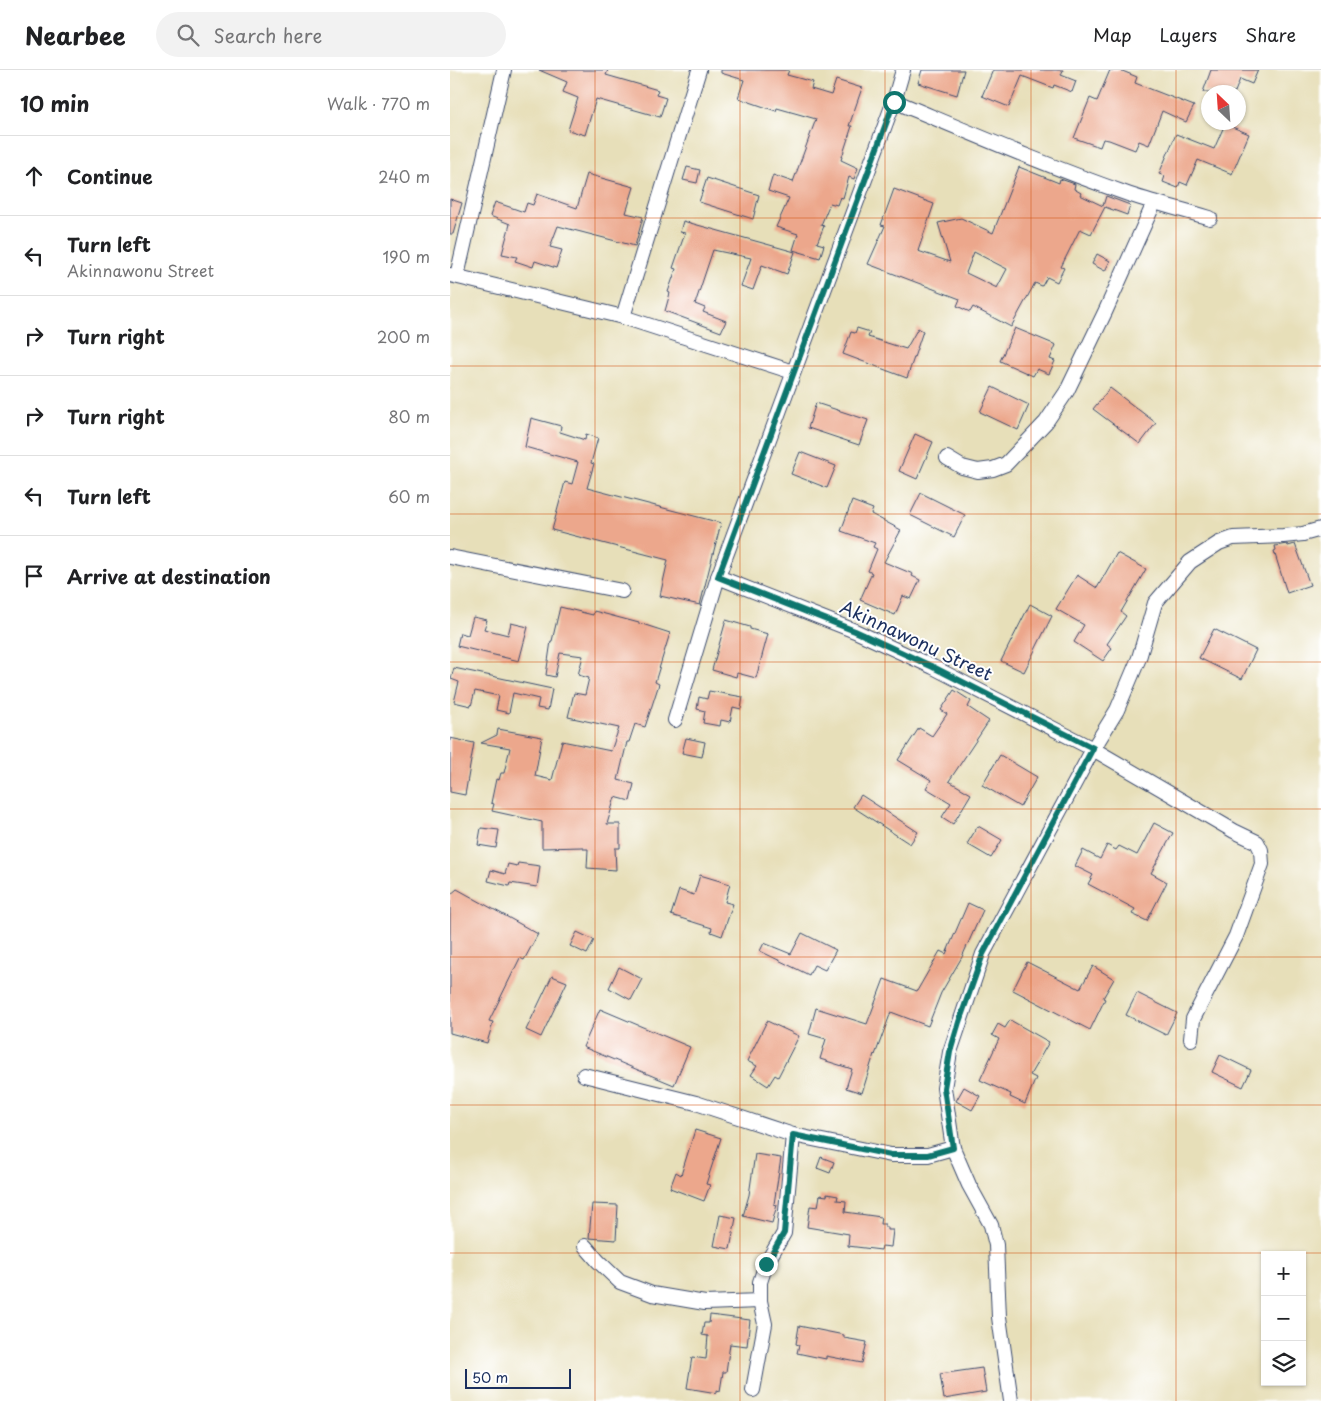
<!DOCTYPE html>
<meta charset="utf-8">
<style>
:root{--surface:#fff;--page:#f2f2f2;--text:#202124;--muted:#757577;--line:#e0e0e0}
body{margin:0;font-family:"Playpen Sans",sans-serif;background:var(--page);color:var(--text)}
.controls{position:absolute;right:15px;bottom:15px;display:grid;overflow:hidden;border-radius:0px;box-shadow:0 1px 4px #0004}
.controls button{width:45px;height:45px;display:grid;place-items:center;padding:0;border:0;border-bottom:1px solid var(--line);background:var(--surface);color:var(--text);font:25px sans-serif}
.compass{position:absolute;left:751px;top:15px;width:45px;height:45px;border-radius:50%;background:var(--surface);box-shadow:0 1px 4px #0004;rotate:335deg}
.scale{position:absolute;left:15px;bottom:12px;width:106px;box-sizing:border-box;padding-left:5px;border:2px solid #1b2f5e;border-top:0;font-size:14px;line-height:18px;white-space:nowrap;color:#1b2f5e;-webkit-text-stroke:4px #fff;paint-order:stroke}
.stop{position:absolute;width:15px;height:15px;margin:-11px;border:4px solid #0f766e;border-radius:50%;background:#fff}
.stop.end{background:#0f766e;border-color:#fff;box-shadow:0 1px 5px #0008}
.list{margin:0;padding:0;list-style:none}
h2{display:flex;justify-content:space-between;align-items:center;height:65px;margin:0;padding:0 20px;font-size:21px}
h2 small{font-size:16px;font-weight:400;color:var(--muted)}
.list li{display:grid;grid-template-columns:32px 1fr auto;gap:15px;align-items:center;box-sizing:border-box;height:80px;padding:0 20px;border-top:1px solid var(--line)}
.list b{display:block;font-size:19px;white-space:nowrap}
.list p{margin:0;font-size:16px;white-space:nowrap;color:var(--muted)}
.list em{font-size:16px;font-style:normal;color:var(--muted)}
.icon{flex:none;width:28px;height:28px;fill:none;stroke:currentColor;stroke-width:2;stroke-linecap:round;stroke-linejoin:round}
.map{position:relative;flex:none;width:871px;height:1331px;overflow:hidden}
header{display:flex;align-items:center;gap:30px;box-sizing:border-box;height:70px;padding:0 25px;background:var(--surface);border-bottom:1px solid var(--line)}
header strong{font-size:24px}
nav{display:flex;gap:28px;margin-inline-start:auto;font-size:18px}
.search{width:350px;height:45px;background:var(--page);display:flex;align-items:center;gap:12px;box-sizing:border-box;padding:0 18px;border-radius:28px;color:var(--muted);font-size:19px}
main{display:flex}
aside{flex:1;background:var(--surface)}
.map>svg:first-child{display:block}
</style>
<header>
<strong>Nearbee</strong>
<div class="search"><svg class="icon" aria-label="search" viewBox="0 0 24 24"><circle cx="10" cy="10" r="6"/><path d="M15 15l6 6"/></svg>Search here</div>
<nav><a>Map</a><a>Layers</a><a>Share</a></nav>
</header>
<main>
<aside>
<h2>10 min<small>Walk · 770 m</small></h2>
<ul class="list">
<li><svg class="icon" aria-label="ahead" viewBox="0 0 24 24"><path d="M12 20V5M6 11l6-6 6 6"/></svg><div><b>Continue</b></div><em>240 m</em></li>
<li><svg class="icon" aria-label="left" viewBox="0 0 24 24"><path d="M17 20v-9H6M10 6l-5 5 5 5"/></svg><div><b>Turn left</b><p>Akinnawonu Street</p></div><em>190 m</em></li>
<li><svg class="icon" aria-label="right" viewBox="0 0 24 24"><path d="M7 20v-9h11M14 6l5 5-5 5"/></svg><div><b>Turn right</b></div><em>200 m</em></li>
<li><svg class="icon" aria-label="right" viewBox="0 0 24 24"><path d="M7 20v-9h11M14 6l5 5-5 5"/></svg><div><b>Turn right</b></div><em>80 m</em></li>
<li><svg class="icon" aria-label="left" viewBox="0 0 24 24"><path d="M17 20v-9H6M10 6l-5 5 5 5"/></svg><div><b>Turn left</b></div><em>60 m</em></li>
<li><svg class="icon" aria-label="arrive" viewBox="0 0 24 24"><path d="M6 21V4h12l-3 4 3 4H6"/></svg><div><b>Arrive at destination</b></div></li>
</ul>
</aside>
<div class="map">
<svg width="871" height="1331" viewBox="0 0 871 1331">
<rect width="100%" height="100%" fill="#fff"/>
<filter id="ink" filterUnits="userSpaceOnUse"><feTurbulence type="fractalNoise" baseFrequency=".02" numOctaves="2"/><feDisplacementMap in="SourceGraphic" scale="10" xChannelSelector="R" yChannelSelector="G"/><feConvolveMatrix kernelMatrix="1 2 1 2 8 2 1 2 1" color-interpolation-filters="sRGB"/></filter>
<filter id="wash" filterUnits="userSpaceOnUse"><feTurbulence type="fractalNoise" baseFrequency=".0096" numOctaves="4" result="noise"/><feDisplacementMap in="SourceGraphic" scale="20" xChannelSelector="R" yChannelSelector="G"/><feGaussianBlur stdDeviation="1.12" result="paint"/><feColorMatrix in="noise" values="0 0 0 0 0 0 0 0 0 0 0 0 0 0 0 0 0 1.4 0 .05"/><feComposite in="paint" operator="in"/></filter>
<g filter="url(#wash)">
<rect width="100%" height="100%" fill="#e7dfb9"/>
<g id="blocks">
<g fill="#eca78c" fill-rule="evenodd">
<path d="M 89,0 L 158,0 L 156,5 L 208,20 L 206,25 L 216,28 L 210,47 L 146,29 L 135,65 L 118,60 L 128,28 L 113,22 L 117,12 Z"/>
<path d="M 271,0 L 339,0 L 337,5 L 363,12 L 361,19 L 381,25 L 386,10 L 412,18 L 399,56 L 402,56 L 391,90 L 408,98 L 404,109 L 399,107 L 393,128 L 390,127 L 387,135 L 380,133 L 371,155 L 374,156 L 367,173 L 374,175 L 370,188 L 343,180 L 348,164 L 326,157 L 339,128 L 318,121 L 323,105 L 343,112 L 366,49 L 327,38 L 326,41 L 288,28 L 294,10 L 271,3 Z"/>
<path d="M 472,0 L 514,0 L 507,25 L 468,13 Z"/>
<path d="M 543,0 L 613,0 L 611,5 L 626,11 L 622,22 L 604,15 L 603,18 L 572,6 L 559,37 L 532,26 Z"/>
<path d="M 660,0 L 670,0 L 687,7 L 685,13 L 744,36 L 736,52 L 712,41 L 699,75 L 689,71 L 685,80 L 659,70 L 653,69 L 650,77 L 624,68 L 640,28 L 647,31 Z"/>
<path d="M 761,0 L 808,0 L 802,14 L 790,9 L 785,22 L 753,22 Z"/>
<path d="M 775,54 L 799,64 L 782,104 L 748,90 L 737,115 L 730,112 L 728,118 L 713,112 L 715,106 L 709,104 L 726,64 L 764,79 Z"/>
<path d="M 237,97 L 250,100 L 247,113 L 233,110 Z"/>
<path d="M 569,97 L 609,113 L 610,109 L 625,114 L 624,119 L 631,123 L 630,125 L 653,136 L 656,126 L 680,135 L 677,145 L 655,137 L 641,164 L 630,159 L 611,197 L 614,198 L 607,212 L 597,207 L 592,216 L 585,213 L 561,257 L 523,237 L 520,242 L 507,236 L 510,229 L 418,194 L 435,156 L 431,155 L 444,119 L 484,134 L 468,181 L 500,192 L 488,153 L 511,148 L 543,163 ZM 524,182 L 557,199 L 547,218 L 516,203 Z"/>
<path d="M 137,104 L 184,117 L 176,143 L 193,147 L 185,176 L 108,156 L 100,177 L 112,180 L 106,198 L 85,191 L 83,197 L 65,191 L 67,187 L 52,184 L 60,154 L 40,146 L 45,132 L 74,142 L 77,133 L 83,135 L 87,124 L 127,138 Z"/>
<path d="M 257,108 L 309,125 L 303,149 L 249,132 Z"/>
<path d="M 0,129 L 12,133 L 3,164 L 0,164 Z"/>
<path d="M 233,151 L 345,182 L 337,204 L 312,195 L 303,220 L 291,216 L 301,188 L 263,180 L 245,234 L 255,238 L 253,242 L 276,251 L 271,262 L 215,241 L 220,223 L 218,222 L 226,199 L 223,198 L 235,163 L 230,162 Z"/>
<path d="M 647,184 L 660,191 L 655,201 L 642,194 Z"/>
<path d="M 407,258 L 420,262 L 418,267 L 456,279 L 468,258 L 473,261 L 457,308 L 393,284 L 401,262 L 405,263 Z"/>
<path d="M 565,258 L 606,275 L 600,289 L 605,291 L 599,304 L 587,299 L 583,306 L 550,291 Z"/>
<path d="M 542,317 L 579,335 L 568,360 L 530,342 Z"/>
<path d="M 660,318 L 706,353 L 690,374 L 643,339 Z"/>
<path d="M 366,333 L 418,350 L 409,375 L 358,358 Z"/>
<path d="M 81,348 L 111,356 L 110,362 L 135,370 L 136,364 L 148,368 L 141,393 L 144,394 L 137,418 L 271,453 L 250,535 L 210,526 L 218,490 L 102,460 L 115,412 L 122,414 L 128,392 L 75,377 Z"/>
<path d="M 465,364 L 483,372 L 467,409 L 449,401 Z"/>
<path d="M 350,382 L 386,396 L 377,418 L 341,404 Z"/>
<path d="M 471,423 L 515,445 L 504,467 L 460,445 Z"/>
<path d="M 402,431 L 423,439 L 421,444 L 451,460 L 434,492 L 463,504 L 462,506 L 470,510 L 461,529 L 453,526 L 445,545 L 410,530 L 422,503 L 418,501 L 427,479 L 423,477 L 425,473 L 391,461 Z"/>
<path d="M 837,474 L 838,476 L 845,474 L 860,515 L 837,523 L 824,481 L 826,480 L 825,476 Z"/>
<path d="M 667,483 L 696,499 L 671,542 L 676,546 L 657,574 L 662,578 L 653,591 L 624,572 L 634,555 L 606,539 L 627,505 L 647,518 Z"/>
<path d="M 580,534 L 602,546 L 574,602 L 551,591 Z"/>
<path d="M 110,537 L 143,545 L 144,541 L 189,553 L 220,563 L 205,612 L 209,614 L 195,657 L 185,654 L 179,672 L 177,672 L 168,710 L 184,714 L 180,731 L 165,727 L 157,754 L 170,754 L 170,778 L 165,778 L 166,800 L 137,798 L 138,779 L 133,779 L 133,777 L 92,778 L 92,752 L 42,741 L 44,734 L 41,733 L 46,709 L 49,710 L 51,703 L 54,703 L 60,678 L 31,673 L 47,665 L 48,659 L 92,667 L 85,706 L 102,710 L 112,671 L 161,681 L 169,658 L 118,647 L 124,623 L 135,625 L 139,608 L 128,605 L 133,586 L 110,583 L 105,607 L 96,605 L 101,571 L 102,571 Z"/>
<path d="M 23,547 L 37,550 L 34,559 L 58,565 L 61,553 L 78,557 L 69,591 L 7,576 L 10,563 L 18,565 Z"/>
<path d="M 276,550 L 300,557 L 300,559 L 318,564 L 306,608 L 287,603 L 286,607 L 262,600 Z"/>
<path d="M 764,559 L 806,580 L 792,609 L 749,588 Z"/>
<path d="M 4,598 L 102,619 L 98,640 L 87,638 L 89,629 L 63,623 L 59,643 L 46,640 L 49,626 L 25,621 L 21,636 L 4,632 L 9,612 L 1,609 Z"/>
<path d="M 504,620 L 521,631 L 518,637 L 539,651 L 499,711 L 521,724 L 503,754 L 492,747 L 501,733 L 476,718 L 481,710 L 448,690 L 469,658 L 482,666 L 497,644 L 491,640 Z"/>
<path d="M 259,621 L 293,627 L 291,639 L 283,637 L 280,652 L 271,650 L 270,656 L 253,653 L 255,641 L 247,639 L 249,627 L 257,629 Z"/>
<path d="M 0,668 L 24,673 L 15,725 L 0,722 Z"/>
<path d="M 236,668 L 255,672 L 252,687 L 232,683 Z"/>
<path d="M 550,685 L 587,707 L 570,737 L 532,715 Z"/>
<path d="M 411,725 L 468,762 L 460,774 L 403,737 Z"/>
<path d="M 704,753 L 723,763 L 701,803 L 717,812 L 697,851 L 682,844 L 685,839 L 638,814 L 643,805 L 625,796 L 633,780 L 650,789 L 657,775 L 666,780 L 669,776 L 687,785 Z"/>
<path d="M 528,756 L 552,770 L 541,788 L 517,774 Z"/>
<path d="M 31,758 L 49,760 L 46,778 L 28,775 Z"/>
<path d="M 68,793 L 90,796 L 87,817 L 60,813 L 59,816 L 38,811 L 41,800 L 55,804 L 58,794 L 67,796 Z"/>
<path d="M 250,805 L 280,814 L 275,832 L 283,834 L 272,866 L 261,862 L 262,858 L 221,845 L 229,820 L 244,825 Z"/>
<path d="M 7,819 L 88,864 L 74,890 L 70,888 L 39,951 L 43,952 L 37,973 L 0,963 L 0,825 Z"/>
<path d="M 518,833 L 533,840 L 512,887 L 491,923 L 478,956 L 441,942 L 425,985 L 424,984 L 412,1023 L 396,1018 L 402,999 L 370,989 L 376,969 L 359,964 L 366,938 L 417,954 L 434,909 L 467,921 L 490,881 L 496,884 Z"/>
<path d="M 127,862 L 144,870 L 137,884 L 120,876 Z"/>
<path d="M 352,863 L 386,880 L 375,900 L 364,895 L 359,905 L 310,881 L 314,873 L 341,884 Z"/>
<path d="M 577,892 L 630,919 L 643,896 L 664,909 L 653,928 L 655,929 L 640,960 L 563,920 Z"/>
<path d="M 169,897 L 192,909 L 181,930 L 159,918 Z"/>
<path d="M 102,906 L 117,912 L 91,967 L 76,960 Z"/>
<path d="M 687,923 L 727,943 L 716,965 L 676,945 Z"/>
<path d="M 150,939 L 240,977 L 224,1015 L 133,977 Z"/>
<path d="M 560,950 L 599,972 L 580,1005 L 586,1008 L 575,1034 L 560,1027 L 561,1024 L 530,1010 L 549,969 L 542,965 L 548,954 L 555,958 Z"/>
<path d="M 317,951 L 349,966 L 328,1007 L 325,1005 L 318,1016 L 301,1005 L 307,996 L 297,991 Z"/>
<path d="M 770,985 L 801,1000 L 793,1017 L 762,1002 Z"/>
<path d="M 514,1017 L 530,1026 L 522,1040 L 506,1031 Z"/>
<path d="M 245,1060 L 271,1068 L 256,1114 L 260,1115 L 254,1131 L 220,1118 L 226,1102 L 231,1105 Z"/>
<path d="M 305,1084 L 331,1088 L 324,1134 L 327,1135 L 322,1153 L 293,1146 L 299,1125 Z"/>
<path d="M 371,1087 L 384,1092 L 380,1103 L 367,1098 Z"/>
<path d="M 377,1124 L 388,1126 L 387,1130 L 396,1131 L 395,1142 L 431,1147 L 430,1154 L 435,1154 L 435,1157 L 438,1157 L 438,1160 L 443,1160 L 441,1177 L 432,1176 L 431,1180 L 398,1176 L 399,1164 L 357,1157 L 360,1136 L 368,1137 L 370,1125 L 377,1126 Z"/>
<path d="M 142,1134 L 168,1135 L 166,1170 L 139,1168 Z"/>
<path d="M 270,1145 L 286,1148 L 280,1179 L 264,1176 Z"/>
<path d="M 260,1245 L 300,1250 L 297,1276 L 280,1274 L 276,1302 L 273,1302 L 270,1321 L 267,1320 L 267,1323 L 237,1318 L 242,1287 L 256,1289 L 258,1266 L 252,1265 L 254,1253 L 259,1253 Z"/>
<path d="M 349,1256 L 394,1265 L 394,1268 L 417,1272 L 412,1293 L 376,1286 L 376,1289 L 347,1283 L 349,1275 L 346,1274 Z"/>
<path d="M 532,1298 L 536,1322 L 494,1329 L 490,1304 Z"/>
</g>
</g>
</g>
<g filter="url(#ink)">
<use href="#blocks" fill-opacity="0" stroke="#3a496c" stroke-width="1"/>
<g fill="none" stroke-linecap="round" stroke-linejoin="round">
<g stroke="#3a496c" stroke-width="16">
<g id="street">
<path d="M 444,31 C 521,63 597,96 675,123 C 703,133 732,139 760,148"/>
<path d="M 0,205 L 173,247 L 343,302"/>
<path d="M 7,206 L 54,0"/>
<path d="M 173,247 L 249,0"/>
<path d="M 497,388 L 512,397 L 528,401 L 543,399 L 556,394 L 596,352 L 617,321 L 656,240 L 704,133"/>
<path d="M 0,487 L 172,521"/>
<path d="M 268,507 L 405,561 L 483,597 L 643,679 L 784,761 L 807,772 L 811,780 L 812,794 L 786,866 L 743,949 L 741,969"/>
<path d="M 225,650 L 268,507 L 444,31 L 453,0"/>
<path d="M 134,1005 L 246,1033 L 343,1065 L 441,1085 L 478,1085 L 503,1078 L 494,1018 L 500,982 L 533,884 L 643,679 L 667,640 L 689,588 L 705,533 L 740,492 L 769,473 L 783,468 L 833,466 L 853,464 L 871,459"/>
<path d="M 503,1078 L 519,1115 L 541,1155 L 546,1175 L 549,1247 L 561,1331"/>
<path d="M 135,1176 L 148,1191 L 170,1212 L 202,1224 L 255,1233 L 310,1231"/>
<path d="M 303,1320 L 315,1254 L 310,1231 L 310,1212 L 316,1194 L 334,1163 L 343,1065"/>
</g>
</g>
<use href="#street" stroke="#fff" stroke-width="14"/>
</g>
</g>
<g fill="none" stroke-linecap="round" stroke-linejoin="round" filter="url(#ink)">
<path stroke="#0f766e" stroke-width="6" d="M 316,1194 L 334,1163 L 343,1065 L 441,1085 L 478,1085 L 503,1078 L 494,1018 L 500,982 L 509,952 L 533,884 L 643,678 L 483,597 L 405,561 L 268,507 L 444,32"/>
</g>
<path fill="none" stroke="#d45514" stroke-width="1" stroke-opacity="0.55" d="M 145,0 L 145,1331M 290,0 L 290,1331M 435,0 L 435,1331M 581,0 L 581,1331M 726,0 L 726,1331M 0,148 L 871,148M 0,296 L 871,296M 0,444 L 871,444M 0,592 L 871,592M 0,739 L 871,739M 0,887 L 871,887M 0,1035 L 871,1035M 0,1183 L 871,1183"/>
<g text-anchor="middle" stroke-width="4" stroke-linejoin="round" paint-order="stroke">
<g font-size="18" fill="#1b2f5e" stroke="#fff">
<text transform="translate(466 571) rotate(25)" y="6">Akinnawonu Street</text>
</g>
</g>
</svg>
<div class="controls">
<button>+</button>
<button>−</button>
<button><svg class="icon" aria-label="layers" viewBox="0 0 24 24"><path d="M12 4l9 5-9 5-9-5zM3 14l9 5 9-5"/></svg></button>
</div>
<svg class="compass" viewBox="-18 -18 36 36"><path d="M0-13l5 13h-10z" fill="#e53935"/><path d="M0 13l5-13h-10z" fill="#757577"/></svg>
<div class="scale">50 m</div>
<div class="stop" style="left:444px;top:32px"></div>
<div class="stop end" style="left:316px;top:1194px"></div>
</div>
</main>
